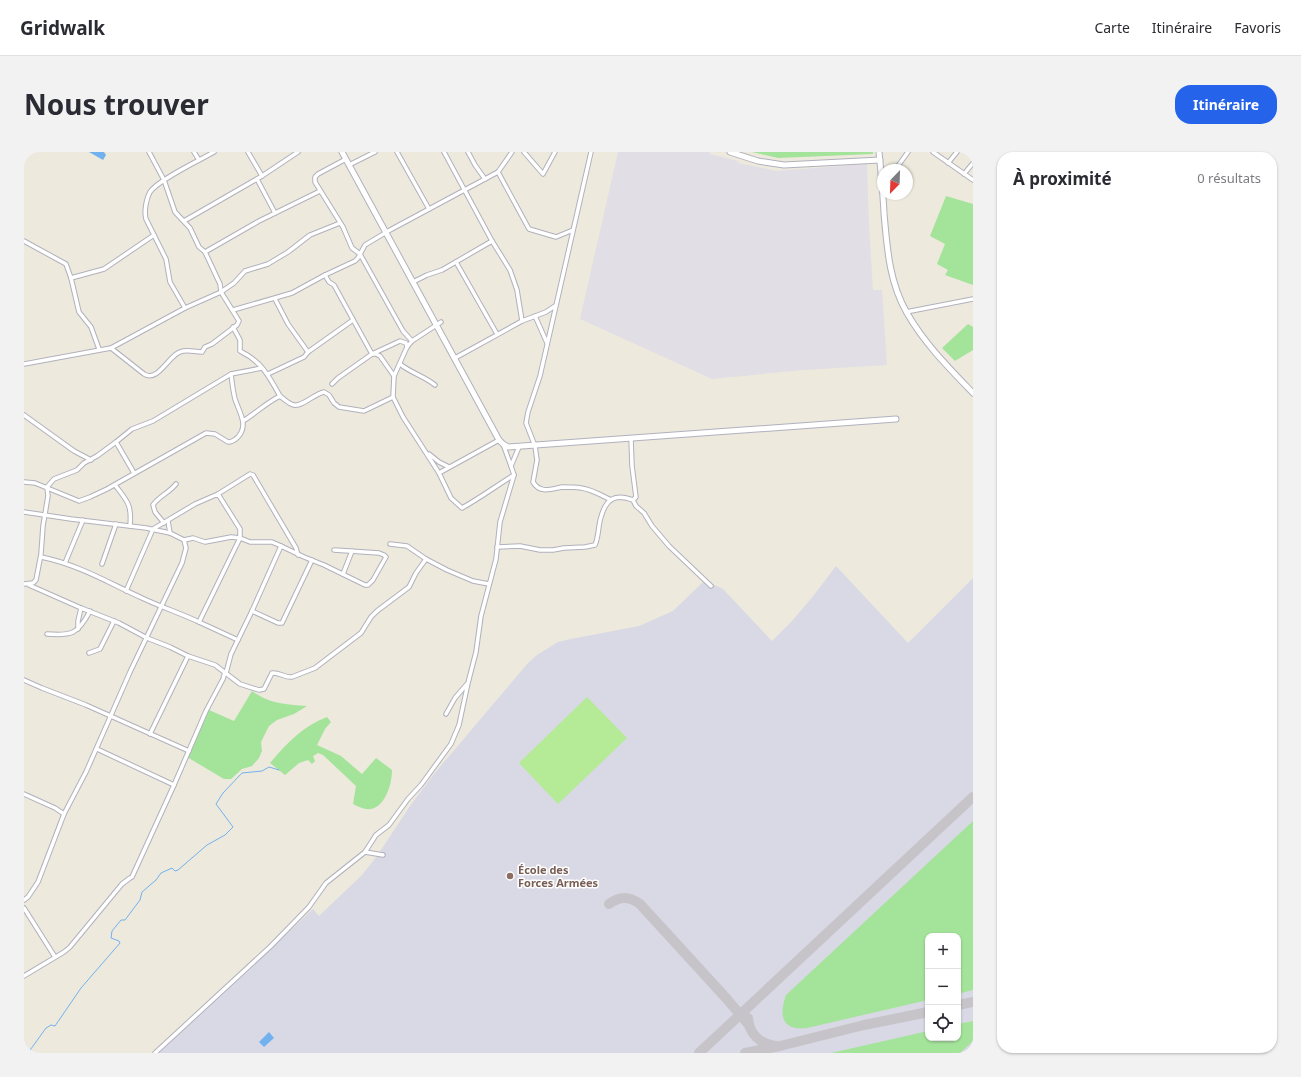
<!DOCTYPE html>
<html lang="fr">
<meta charset="utf-8">
<style>
:root{--surface:#fff;--page:#f2f2f3;--text:#2b2b33;--muted:#7c7c81;--line:#e1e1e2;--accent:#2563eb}
body{margin:0;font-family:"Noto Sans",sans-serif;background:var(--page);color:var(--text)}
.controls{position:absolute;right:12px;bottom:12px;display:grid;overflow:hidden;border-radius:8px;box-shadow:0 1px 3px #0004}
.controls button{width:36px;height:36px;display:grid;place-items:center;padding:0;border:0;border-bottom:1px solid var(--line);background:var(--surface);color:var(--text);font:20px sans-serif}
.compass{position:absolute;left:853px;top:12px;width:36px;height:36px;border-radius:50%;background:var(--surface);box-shadow:0 1px 3px #0004;rotate:203deg}
.list{margin:0;padding:0;list-style:none}
h2{display:flex;justify-content:space-between;align-items:center;height:52px;margin:0;padding:0 16px;font-size:17px}
h2 small{font-size:13px;font-weight:400;color:var(--muted)}
.icon{flex:none;width:22px;height:22px;fill:none;stroke:currentColor;stroke-width:2;stroke-linecap:round;stroke-linejoin:round}
.map{position:relative;flex:none;width:949px;height:901px;overflow:hidden;border-radius:16px}
header{display:flex;align-items:center;gap:24px;box-sizing:border-box;height:56px;padding:0 20px;background:var(--surface);border-bottom:1px solid var(--line)}
header strong{font-size:19px}
nav{display:flex;gap:22px;margin-inline-start:auto;font-size:14px}
.intro{display:flex;align-items:center;justify-content:space-between;box-sizing:border-box;height:96px;padding:0 24px}
h1{margin:0;font-size:28px}
.button{padding:10px 18px;border-radius:16px;background:var(--accent);color:#fff;font-size:14px;font-weight:700}
main{display:flex;gap:24px;padding:0 24px}
aside{flex:1;background:var(--surface);border-radius:16px;box-shadow:0 1px 3px #0004}
.map>svg:first-child{display:block}
</style>
<header>
<strong>Gridwalk</strong>
<nav><a>Carte</a><a>Itinéraire</a><a>Favoris</a></nav>
</header>
<div class="intro"><h1>Nous trouver</h1><a class="button">Itinéraire</a></div>
<main>
<div class="map">
<svg width="949" height="901" viewBox="0 0 949 901">
<rect width="100%" height="100%" fill="#ede9dd"/>
<path fill="#e1dee5" d="M 594,0 L 686,0 L 686,2 L 714,9 L 714,11 L 753,19 L 843,12 L 845,73 L 849,138 L 858,138 L 863,213 L 780,218 L 688,227 L 556,167 Z"/>
<path fill="#d9d9e5" fill-rule="evenodd" d="M 812,414 L 884,491 L 949,426 L 949,901 L 135,901 L 289,757 L 295,764 L 338,723 L 353,704 L 386,654 L 410,622 L 504,511 L 513,503 L 534,490 L 547,487 L 615,474 L 649,459 L 678,431 L 687,431 L 699,437 L 748,489 L 768,469 L 790,443 ZM 904,784 L 934,784 L 934,886 L 904,886 Z"/>
<g fill="#a4e39a">
<path d="M 728,0 L 849,0 L 849,2 L 754,6 Z"/>
<path d="M 922,44 L 949,52 L 949,133 L 921,123 L 924,118 L 913,112 L 921,92 L 906,84 Z"/>
<path d="M 944,172 L 949,175 L 949,198 L 931,209 L 918,196 Z"/>
<path d="M 228,539 C 246,552 262,552 283,554 L 270,562 L 253,568 L 245,574 L 237,590 L 238,599 L 235,606 L 228,614 L 218,617 L 207,627 L 200,627 L 163,605 L 185,558 L 210,569 Z"/>
<path d="M 303,565 L 307,570 L 301,577 L 293,593 L 317,604 L 338,622 L 352,606 L 368,618 C 368,631 362,654 347,657 C 341,658 335,655 329,652 L 332,634 L 299,603 L 294,601 L 289,604 L 291,609 L 288,612 L 284,608 L 275,611 L 261,623 L 246,611 C 262,592 279,574 303,565 Z"/>
<path d="M 949,669 L 949,838 L 934,842 L 934,784 L 904,784 L 904,848 L 783,876 C 757,879 755,863 762,843 Z"/>
<path d="M 949,869 L 949,889 L 936,901 L 807,901 L 904,879 L 904,886 L 934,886 L 934,872 Z"/>
</g>
<path fill="#b5ea96" d="M 563,545 L 603,586 L 534,652 L 495,611 Z"/>
<g fill="#71b2ee">
<path d="M 65,0 L 80,0 L 82,3 L 79,8 Z"/>
<path d="M 245,880 L 250,886 L 240,895 L 235,890 Z"/>
</g>
<g fill="none" stroke-linecap="round" stroke-linejoin="round">
<path stroke="#71b2ee" stroke-width="1" d="M 4,901 L 22,876 L 27,873 L 31,874 L 57,836 L 96,791 L 95,789 L 87,786 L 88,779 L 97,768 L 101,768 L 116,748 L 118,740 L 132,728 L 137,721 L 148,716 L 151,719 L 154,718 L 183,693 L 201,683 L 209,675 L 192,652 L 199,641 L 218,621 L 238,619 L 245,615 L 255,618"/>
<g stroke="#c7c4c9" stroke-width="10">
<path d="M 585,752 C 596,744 605,744 616,752 L 702,846 L 725,873"/>
<path d="M 934,853 L 949,850"/>
<path d="M 724,866 C 725,882 736,892 752,894"/>
<path d="M 675,901 L 949,645"/>
<path d="M 721,901 L 756,894 L 840,873 L 904,860"/>
</g>
<g stroke="#b1b1be" stroke-width="5.5">
<g id="street">
<path d="M 170,0 L 175,8"/>
<path d="M 224,0 L 238,24"/>
<path d="M 373,0 L 405,57"/>
<path d="M 420,0 L 468,89 L 486,118 L 493,138 L 498,169"/>
<path d="M 444,0 L 451,13 L 461,27"/>
<path d="M 500,0 L 519,22 L 531,0"/>
<path d="M 567,0 L 516,224 L 504,260 L 502,271 L 511,294 L 513,308 L 509,330 C 516,342 527,337 538,335 C 543,335 551,335 557,336 C 567,337 577,343 587,348"/>
<path d="M 909,0 L 949,28"/>
<path d="M 322,7 L 294,22 L 291,25 L 291,30 L 319,75 L 328,96 L 336,102 L 379,179 L 388,189"/>
<path d="M 924,11 L 933,0"/>
<path d="M 325,13 L 351,0"/>
<path d="M 871,18 L 884,0"/>
<path d="M 474,20 L 505,77 L 532,85 L 549,78"/>
<path d="M 940,22 L 949,11"/>
<path d="M 233,27 L 251,61"/>
<path d="M 160,69 L 238,24 L 274,0"/>
<path d="M 0,89 L 42,112 L 47,126 L 55,160 L 67,175 L 75,197"/>
<path d="M 181,100 L 235,69 L 296,39"/>
<path d="M 432,110 L 473,182"/>
<path d="M 301,123 L 305,130 L 310,133 L 348,202 L 376,189 L 382,191 L 383,195"/>
<path d="M 47,126 L 80,117 L 130,83"/>
<path d="M 389,130 L 403,123 L 418,118 L 468,89"/>
<path d="M 251,147 L 264,172 L 284,200"/>
<path d="M 161,156 L 146,130 L 142,107 L 122,67 C 120,60 122,47 126,40 C 134,28 176,8 190,0"/>
<path d="M 209,158 L 268,141 L 301,123 L 331,109 L 334,106 L 341,93 L 366,78 L 474,20 L 488,0"/>
<path d="M 882,160 L 949,147"/>
<path d="M 511,164 L 523,191"/>
<path d="M 417,170 L 388,189 L 383,195 L 370,224 L 369,245 L 379,265 L 415,321 L 427,346 L 438,356 C 456,346 472,334 490,323"/>
<path d="M 209,175 L 216,188 L 216,199 C 237,209 245,224 256,244"/>
<path d="M 87,196 L 120,222 C 134,231 145,203 156,200 C 163,197 170,200 178,200 L 181,195 L 188,192 L 213,173 L 215,169 L 197,140 L 196,132 L 181,100 L 175,95 L 166,76 L 151,60 L 140,28 L 125,0"/>
<path d="M 431,206 L 498,169 L 522,160 L 531,154"/>
<path d="M 0,212 L 87,196 L 161,156 L 197,140 L 210,131 L 221,119 L 244,112 L 264,100 L 286,83 L 316,71"/>
<path d="M 376,212 C 387,221 400,224 411,233"/>
<path d="M 244,222 L 280,205 L 284,200 L 329,168"/>
<path d="M 308,232 L 314,226 L 348,202 L 352,202 L 356,204 L 370,224"/>
<path d="M 0,263 L 50,299 L 67,308"/>
<path d="M 219,269 C 232,261 242,251 256,244 C 260,247 265,252 270,253 C 278,255 290,242 300,240 L 305,243 L 310,251 L 315,255 L 340,259 L 369,245"/>
<path d="M 607,286 L 608,314 L 612,345 L 609,348"/>
<path d="M 92,290 L 110,321"/>
<path d="M 479,292 L 487,314"/>
<path d="M 405,302 L 415,310 L 425,315"/>
<path d="M 415,321 L 475,288"/>
<path d="M 0,330 L 11,331 L 55,349 L 66,345 L 83,337 L 182,281 L 191,282 L 204,290 C 208,290 211,288 214,285 C 225,273 215,260 211,247 C 209,239 208,231 207,222"/>
<path d="M 91,333 C 103,349 108,352 106,374"/>
<path d="M 194,342 L 226,322 L 229,323 L 272,396 L 274,403"/>
<path d="M 0,360 L 47,367 L 122,376 L 146,381 L 160,388 L 169,386 L 181,390 L 207,385 L 216,386 L 216,377 L 194,342 L 171,352 L 129,377 L 102,439"/>
<path d="M 144,369 L 146,381"/>
<path d="M 140,371 L 131,360 L 129,353 C 135,344 145,341 152,332"/>
<path d="M 366,392 L 383,394 L 402,407 L 423,418 L 449,429 L 465,432"/>
<path d="M 473,395 L 496,394 L 516,398 L 529,398 L 540,396 L 561,395 L 571,393 C 575,384 574,374 577,365 C 582,347 591,341 609,348 L 612,354 L 620,361 L 628,374 L 645,394 L 687,434"/>
<path d="M 17,405 C 53,412 85,431 118,446 C 137,455 156,461 175,470 L 216,386 L 226,390 L 248,390 L 257,394"/>
<path d="M 41,411 L 59,368"/>
<path d="M 78,412 L 92,372"/>
<path d="M 319,422 L 328,399"/>
<path d="M 0,432 L 9,431 L 12,428 L 17,402 L 19,374 L 24,344 L 23,335 L 30,327 L 53,318 L 60,311 L 73,304 L 92,290 L 108,277 L 129,269 L 207,222 L 238,216"/>
<path d="M 5,433 L 57,456 L 95,471 L 123,486 L 146,495 L 164,504 L 191,513 L 216,532 L 235,538 L 240,537 L 248,521 C 255,520 261,526 268,525 L 291,516 L 337,481 L 347,465 L 353,459 L 385,435 L 392,421 L 402,407"/>
<path d="M 228,459 L 254,471 L 258,471 L 288,408"/>
<path d="M 175,470 L 214,488"/>
<path d="M 54,477 L 54,469 L 57,456"/>
<path d="M 23,482 C 48,484 54,482 66,459"/>
<path d="M 65,501 L 76,497 L 90,469"/>
<path d="M 202,521 L 207,502 L 228,459 L 257,394 L 280,405 L 300,413 L 341,433 L 344,433 L 349,428 L 362,405 L 360,403 L 355,401 L 310,398"/>
<path d="M 0,528 L 18,536 L 62,553 L 165,599"/>
<path d="M 422,562 L 431,546 L 443,532"/>
<path d="M 126,582 L 164,504"/>
<path d="M 73,597 L 150,633"/>
<path d="M 0,642 L 31,656 L 40,662"/>
<path d="M 341,700 L 359,703"/>
<path d="M 0,748 L 4,745 L 14,730 L 40,662 L 62,620 L 106,520 L 158,411 L 162,396 L 160,388"/>
<path d="M 0,756 L 31,805"/>
<path d="M 0,824 L 40,800 L 46,795 L 98,732 L 106,726 L 108,725 L 150,633 L 182,559 L 199,527 L 201,520"/>
<path d="M 131,901 L 247,794 L 285,755 L 302,731 L 341,700 L 352,683 L 365,673 L 384,647 L 397,633 L 427,592 L 435,573 L 444,531 L 452,500 L 457,464 L 472,407 L 476,370 L 490,323 L 487,314 L 495,295"/>
</g>
</g>
<g stroke="#b1b1be" stroke-width="7">
<g id="secondary">
<path d="M 318,0 L 475,288 L 479,292 L 484,295 L 872,267"/>
<path d="M 706,0 L 734,9 L 760,13 L 856,8"/>
<path d="M 855,0 C 857,20 859,41 860,61 C 863,95 865,130 883,161 C 900,191 925,216 949,241"/>
</g>
</g>
<use href="#street" stroke="#fff" stroke-width="3.5"/>
<use href="#secondary" stroke="#fff" stroke-width="5"/>
</g>
<circle fill="#8d6e63" stroke="#fff" stroke-width="1.5" cx="486" cy="724" r="4"/>
<g text-anchor="middle" stroke-width="3" stroke-linejoin="round" paint-order="stroke">
<g font-size="11" font-weight="bold" fill="#785e54" stroke="#fff" text-anchor="start">
<text x="494" y="722">École des<tspan x="494" dy="13">Forces Armées</tspan></text>
</g>
</g>
</svg>
<div class="controls">
<button>+</button>
<button>−</button>
<button><svg class="icon" aria-label="locate" viewBox="0 0 24 24"><circle cx="12" cy="12" r="6"/><path d="M12 2v4M12 18v4M2 12h4M18 12h4"/></svg></button>
</div>
<svg class="compass" viewBox="-18 -18 36 36"><path d="M0-13l5 13h-10z" fill="#e53935"/><path d="M0 13l5-13h-10z" fill="#7c7c81"/></svg>
</div>
<aside>
<h2>À proximité<small>0 résultats</small></h2>
<ul class="list">
</ul>
</aside>
</main>
